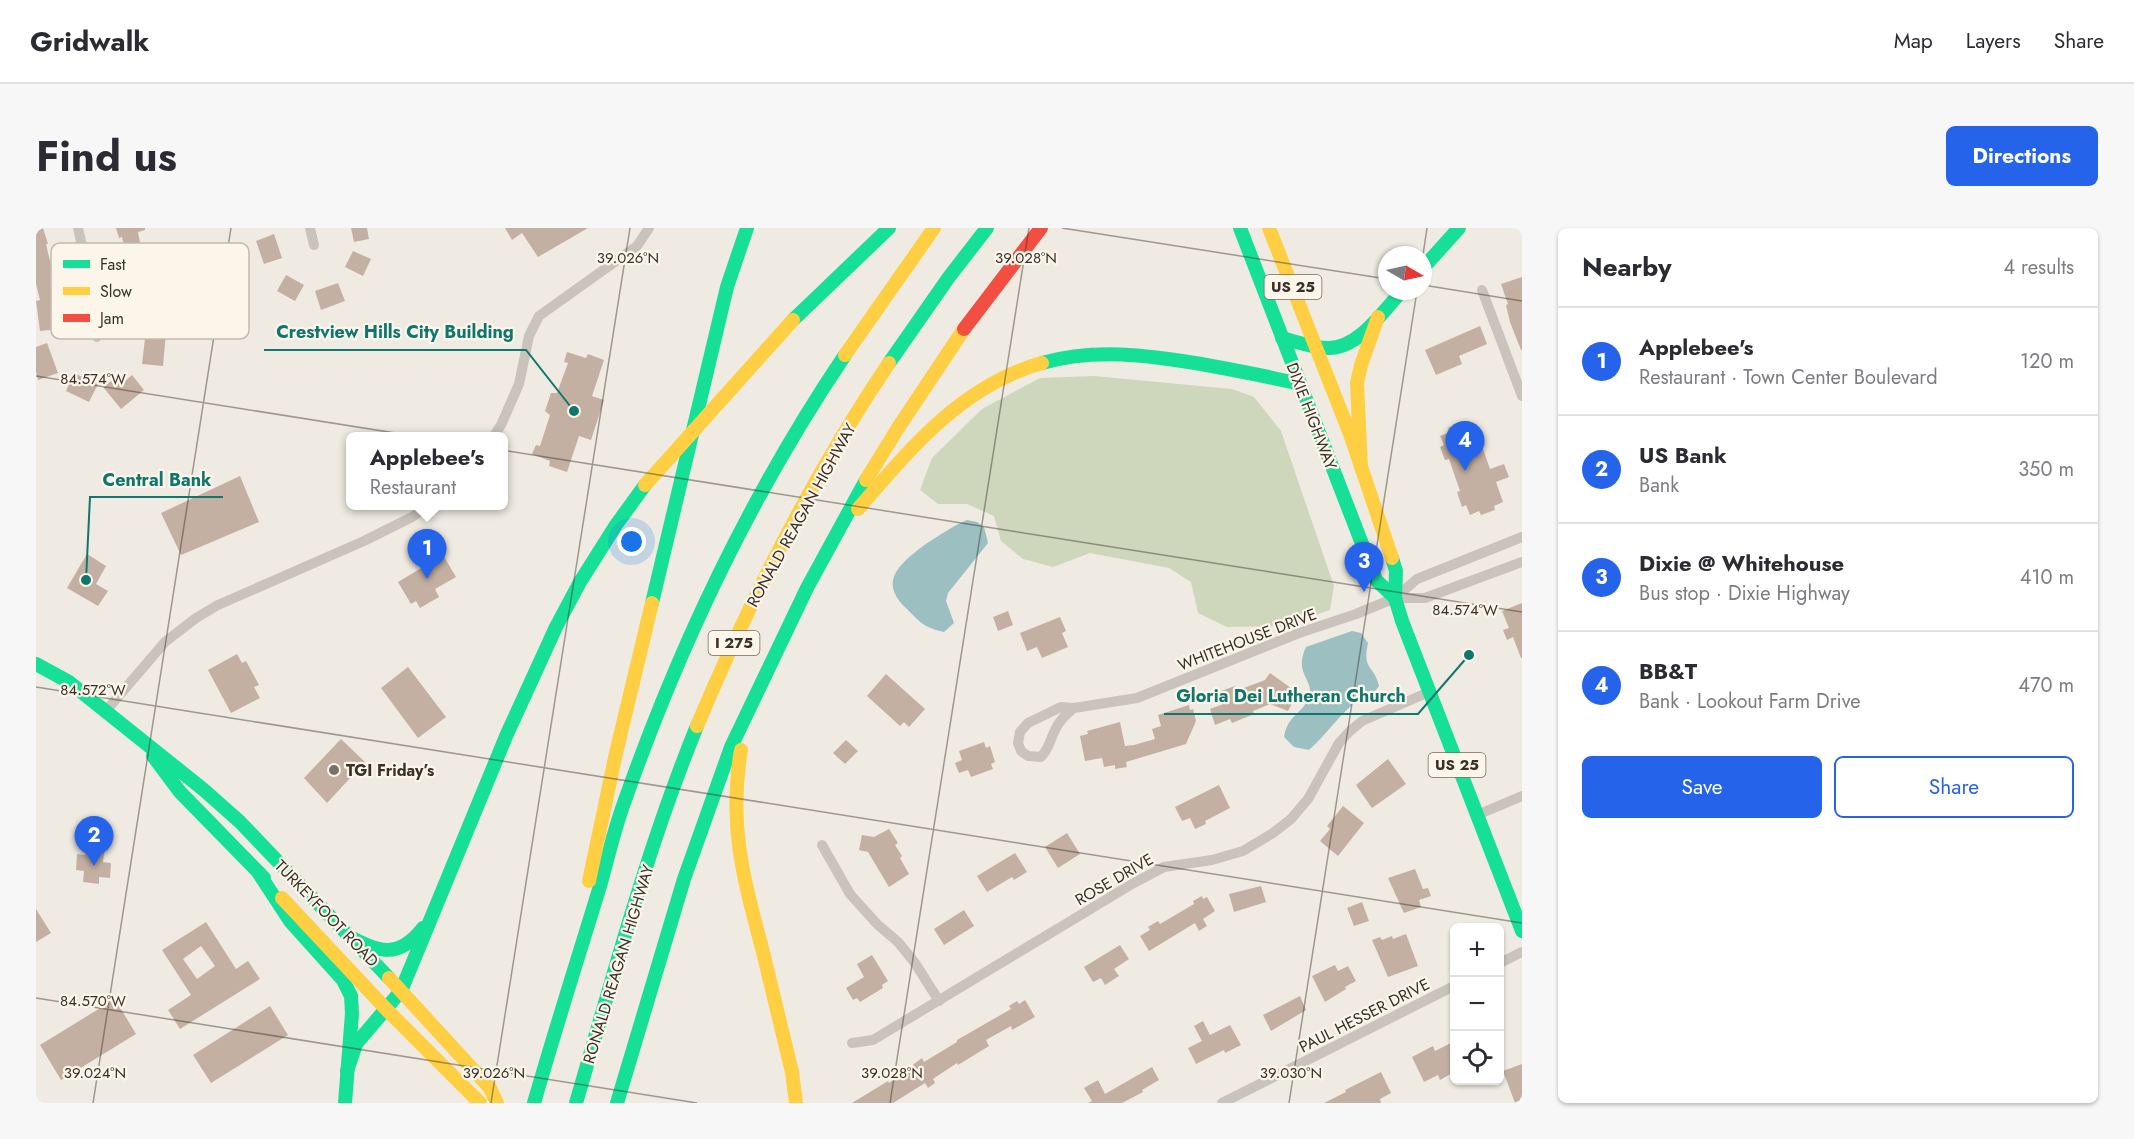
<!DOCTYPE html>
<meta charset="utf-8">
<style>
:root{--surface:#fff;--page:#f7f7f7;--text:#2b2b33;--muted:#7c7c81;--line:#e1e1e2;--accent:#2563eb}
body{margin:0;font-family:Jost,sans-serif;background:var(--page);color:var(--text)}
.controls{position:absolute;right:18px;bottom:18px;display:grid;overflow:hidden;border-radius:9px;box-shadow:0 2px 4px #0004}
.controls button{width:54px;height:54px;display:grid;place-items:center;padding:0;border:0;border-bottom:2px solid var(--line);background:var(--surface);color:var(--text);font:30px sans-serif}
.compass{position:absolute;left:1342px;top:18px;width:54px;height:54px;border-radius:50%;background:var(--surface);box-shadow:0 2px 4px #0004;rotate:99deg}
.you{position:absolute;left:596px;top:314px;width:21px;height:21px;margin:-15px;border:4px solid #fff;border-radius:50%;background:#1a73e8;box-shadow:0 0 0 9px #1a73e833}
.badge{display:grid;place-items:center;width:39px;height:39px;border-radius:50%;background:var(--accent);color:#fff;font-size:20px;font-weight:700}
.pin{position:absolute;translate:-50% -50px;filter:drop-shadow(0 2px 3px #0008)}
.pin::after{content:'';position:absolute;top:32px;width:21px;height:18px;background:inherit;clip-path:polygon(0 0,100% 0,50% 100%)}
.popup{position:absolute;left:310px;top:204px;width:162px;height:78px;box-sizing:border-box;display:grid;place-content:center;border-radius:9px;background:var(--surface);filter:drop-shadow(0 2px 4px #0005);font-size:20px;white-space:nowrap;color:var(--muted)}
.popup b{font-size:22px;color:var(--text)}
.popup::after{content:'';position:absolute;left:50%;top:100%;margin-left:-12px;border:12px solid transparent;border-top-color:var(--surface)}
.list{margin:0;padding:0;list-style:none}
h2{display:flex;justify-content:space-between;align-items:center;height:78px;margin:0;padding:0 24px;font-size:26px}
h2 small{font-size:20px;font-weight:400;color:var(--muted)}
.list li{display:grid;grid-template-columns:39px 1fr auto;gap:18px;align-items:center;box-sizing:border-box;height:108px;padding:0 24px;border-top:2px solid var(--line)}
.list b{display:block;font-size:22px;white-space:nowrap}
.list p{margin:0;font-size:20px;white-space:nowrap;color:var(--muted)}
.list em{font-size:20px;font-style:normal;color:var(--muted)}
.actions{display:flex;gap:12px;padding:18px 24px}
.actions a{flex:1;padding:14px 0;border:2px solid var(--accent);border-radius:9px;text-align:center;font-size:21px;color:var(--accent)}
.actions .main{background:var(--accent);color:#fff}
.icon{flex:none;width:33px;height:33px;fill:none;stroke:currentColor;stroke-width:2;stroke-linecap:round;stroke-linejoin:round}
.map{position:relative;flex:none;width:1486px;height:875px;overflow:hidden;border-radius:9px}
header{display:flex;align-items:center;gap:36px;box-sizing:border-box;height:84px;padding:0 30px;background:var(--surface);border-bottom:2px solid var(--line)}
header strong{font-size:28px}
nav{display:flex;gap:33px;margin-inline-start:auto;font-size:21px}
.intro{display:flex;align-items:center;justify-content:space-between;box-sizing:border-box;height:144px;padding:0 36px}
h1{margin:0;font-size:42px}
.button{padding:15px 27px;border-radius:9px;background:var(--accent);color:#fff;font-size:21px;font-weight:700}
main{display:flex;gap:36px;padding:0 36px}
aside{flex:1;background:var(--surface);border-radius:9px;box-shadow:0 2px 4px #0004}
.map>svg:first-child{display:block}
</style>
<header>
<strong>Gridwalk</strong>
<nav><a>Map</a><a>Layers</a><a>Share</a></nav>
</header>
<div class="intro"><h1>Find us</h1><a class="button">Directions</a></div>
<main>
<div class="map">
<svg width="1486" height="875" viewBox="0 0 1486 875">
<rect width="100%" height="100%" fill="#efebe2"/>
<path fill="#ced6bb" d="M 1058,148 L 1196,161 L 1218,169 L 1245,203 L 1298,358 L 1294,382 L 1247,398 L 1191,399 L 1162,385 L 1155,354 L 1133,340 L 1054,325 L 1017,339 L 987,331 L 965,313 L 958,288 L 931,276 L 902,276 L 884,262 L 896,230 L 946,181 L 1004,150 Z"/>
<g fill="#9cbfc2">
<path d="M 931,292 L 941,294 L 948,299 L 952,315 L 912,365 L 910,373 L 918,395 L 908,404 C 887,399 885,395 870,380 C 842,353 864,336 887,318 C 902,308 915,299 931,292 Z"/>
<path d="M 1316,403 L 1325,405 L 1332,415 C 1326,443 1338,436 1343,458 C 1333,472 1327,468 1316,477 C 1300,491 1289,508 1273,522 L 1258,519 L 1248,509 C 1252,486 1266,487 1273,469 C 1279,452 1257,446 1270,419 Z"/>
</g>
<g fill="#c4b0a2" fill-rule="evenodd">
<path d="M 0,0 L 7,0 L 12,16 L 10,16 L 20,59 L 24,101 L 4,103 L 0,73 L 4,72 L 0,56 Z"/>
<path d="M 80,0 L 109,0 L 109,2 L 102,4 L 118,87 L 100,90 L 96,64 L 98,64 L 86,9 L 83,10 Z"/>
<path d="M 315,0 L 331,0 L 333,11 L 318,14 Z"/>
<path d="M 469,0 L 552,0 L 502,29 L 486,5 L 476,12 Z"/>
<path d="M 238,6 L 246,30 L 228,36 L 220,13 Z"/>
<path d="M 317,23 L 335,31 L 327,48 L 309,39 Z"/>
<path d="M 250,47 L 268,57 L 259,73 L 241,63 Z"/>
<path d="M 1486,49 L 1486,122 L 1485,122 L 1474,94 L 1470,77 L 1472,76 L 1465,56 Z"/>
<path d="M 302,55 L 309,73 L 285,82 L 279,63 Z"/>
<path d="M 1444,98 L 1451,116 L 1423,128 L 1426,136 L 1400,147 L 1389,122 Z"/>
<path d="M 110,102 L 130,104 L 127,138 L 106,136 Z"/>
<path d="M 11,115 L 22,145 L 2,152 L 0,144 L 0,119 Z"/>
<path d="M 531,124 L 550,130 L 552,126 L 568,132 L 556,168 L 568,172 L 555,212 L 543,208 L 531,244 L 513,238 L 514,233 L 496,226 L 500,217 L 504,218 L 514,187 L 509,183 L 515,165 L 521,165 L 532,135 L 528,134 Z"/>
<path d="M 38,145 L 62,156 L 53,174 L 30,163 Z"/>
<path d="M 96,147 L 108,162 L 85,181 L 67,159 L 82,148 L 87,155 Z"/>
<path d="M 1426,195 L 1427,199 L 1437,195 L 1440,205 L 1444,203 L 1449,217 L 1446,218 L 1454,241 L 1468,236 L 1473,249 L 1460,254 L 1467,274 L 1458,278 L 1459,282 L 1445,287 L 1443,283 L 1434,287 L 1430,277 L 1426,279 L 1421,264 L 1424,263 L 1413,231 L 1409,232 L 1404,219 L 1408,217 L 1404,208 L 1414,204 L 1412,200 Z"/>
<path d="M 204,248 L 223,294 L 145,327 L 125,285 Z"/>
<path d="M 51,326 L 70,338 L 60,356 L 72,363 L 62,378 L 31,360 Z"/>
<path d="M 407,327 L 420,349 L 399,361 L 403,369 L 384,380 L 380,373 L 375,376 L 362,354 Z"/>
<path d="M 1486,375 L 1486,430 L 1485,430 L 1477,409 L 1471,412 L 1467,402 L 1473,400 L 1466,383 Z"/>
<path d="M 972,383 L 977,397 L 962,403 L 957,389 Z"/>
<path d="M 1024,389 L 1030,403 L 1026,405 L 1032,419 L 1006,430 L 1001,419 L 991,423 L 984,405 Z"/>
<path d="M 201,426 L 206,435 L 210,433 L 223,457 L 218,459 L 224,470 L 195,485 L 172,442 Z"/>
<path d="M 372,439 L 410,489 L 382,510 L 345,460 Z"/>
<path d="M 1234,445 L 1255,460 L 1258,471 L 1252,483 L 1234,476 L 1217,483 L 1218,486 L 1196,495 L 1194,491 L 1179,497 L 1174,481 L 1190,475 L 1185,463 L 1199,458 L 1200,463 L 1229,452 Z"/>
<path d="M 850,446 L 889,481 L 873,499 L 868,494 L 864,498 L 831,468 Z"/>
<path d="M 1153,477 L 1154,482 L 1157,481 L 1160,493 L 1150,516 L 1090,534 L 1091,539 L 1079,541 L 1079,537 L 1068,539 L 1066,530 L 1049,533 L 1044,508 L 1052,506 L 1051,503 L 1084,494 L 1089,518 L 1098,517 L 1119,511 L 1116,501 L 1125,498 L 1122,487 Z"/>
<path d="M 305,511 L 329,534 L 291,575 L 268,550 Z"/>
<path d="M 810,512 L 822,523 L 809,536 L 797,525 Z"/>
<path d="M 948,514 L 950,520 L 954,518 L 959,534 L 955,536 L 957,541 L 935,549 L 932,542 L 923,545 L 919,535 L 926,532 L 923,523 Z"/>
<path d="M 1352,531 L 1370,556 L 1336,580 L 1320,557 Z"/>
<path d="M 1183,557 L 1194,580 L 1169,593 L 1170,596 L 1159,601 L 1154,590 L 1146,593 L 1139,579 Z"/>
<path d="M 1307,578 L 1328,595 L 1302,628 L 1284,613 L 1294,601 L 1291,598 Z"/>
<path d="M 853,601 L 862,615 L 859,617 L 866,628 L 864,630 L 873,646 L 853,659 L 832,624 L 823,622 L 826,607 L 838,609 Z"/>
<path d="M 1031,605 L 1044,626 L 1022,640 L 1009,619 Z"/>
<path d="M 50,617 L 69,619 L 67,634 L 75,635 L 74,650 L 63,649 L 63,656 L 47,654 L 48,643 L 40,642 L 41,626 L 49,627 Z"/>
<path d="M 979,625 L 991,644 L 978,652 L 976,649 L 951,664 L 941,648 Z"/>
<path d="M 1379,641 L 1387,661 L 1392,660 L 1395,668 L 1383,672 L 1385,679 L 1368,685 L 1352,650 Z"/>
<path d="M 1225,658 L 1230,674 L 1198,684 L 1193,666 Z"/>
<path d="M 1166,668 L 1167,671 L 1171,669 L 1179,683 L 1167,691 L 1171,698 L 1163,703 L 1159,695 L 1113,723 L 1104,708 L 1114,702 L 1112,699 L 1122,693 L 1124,696 L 1158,676 L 1157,673 Z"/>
<path d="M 1326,674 L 1333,693 L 1318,698 L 1311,680 Z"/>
<path d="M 0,681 L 15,705 L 0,714 Z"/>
<path d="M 928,682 L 938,698 L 908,717 L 898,701 Z"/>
<path d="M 170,694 L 200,741 L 212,733 L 224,751 L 144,801 L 132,782 L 155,767 L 126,722 ZM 165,718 L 179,738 L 161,751 L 147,731 Z"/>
<path d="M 1370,706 L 1382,738 L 1352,749 L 1336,712 L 1344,709 L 1346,712 L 1356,708 L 1357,711 Z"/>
<path d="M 1084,717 L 1093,731 L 1078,741 L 1083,748 L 1069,757 L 1065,750 L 1057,754 L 1048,739 Z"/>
<path d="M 836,727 L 852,753 L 846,757 L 847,760 L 824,774 L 821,770 L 817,772 L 810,760 L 828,749 L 821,736 Z"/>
<path d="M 1299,737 L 1302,743 L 1312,738 L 1320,753 L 1309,759 L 1310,761 L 1289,774 L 1276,748 Z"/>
<path d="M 1264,768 L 1270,782 L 1235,803 L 1227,787 Z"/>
<path d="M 79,771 L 100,806 L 25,852 L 4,817 Z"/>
<path d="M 989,772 L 999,789 L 976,802 L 975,798 L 950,812 L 953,818 L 922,837 L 921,835 L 897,851 L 899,855 L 892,860 L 889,855 L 857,875 L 816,875 L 852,853 L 853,855 L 886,830 L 888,834 L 921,814 L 921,812 L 975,781 L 973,778 L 981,773 L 983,776 Z"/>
<path d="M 234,778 L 252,807 L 175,855 L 157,827 Z"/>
<path d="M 1167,793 L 1174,807 L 1194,797 L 1205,817 L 1189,825 L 1188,822 L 1160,836 L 1152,820 L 1166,813 L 1158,798 Z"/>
<path d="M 1419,813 L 1419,835 L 1415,837 L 1418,844 L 1404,852 L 1402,847 L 1388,854 L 1376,829 L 1397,818 L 1399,823 Z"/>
<path d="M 1486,836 L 1486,872 L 1479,875 L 1467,843 Z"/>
<path d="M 1116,839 L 1123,852 L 1106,862 L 1107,864 L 1086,875 L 1052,875 L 1056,873 L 1048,860 L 1062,852 L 1069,866 Z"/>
<path d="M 1345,844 L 1355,865 L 1344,871 L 1345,875 L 1288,875 L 1310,864 L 1309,862 Z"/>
</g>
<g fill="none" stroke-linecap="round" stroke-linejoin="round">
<g stroke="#c9c3bb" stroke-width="10">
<path d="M 42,0 L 55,58 L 61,109"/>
<path d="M 274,0 L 278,17"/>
<path d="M 1446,62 L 1486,168"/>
<path d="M 458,208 L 465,197 L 483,156 L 493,108 L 503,88 L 601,18 L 613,0"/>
<path d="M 1359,370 L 1389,370 L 1486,334"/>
<path d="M 1038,480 C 1030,486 1023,493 1019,502 C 1014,512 1013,521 1005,529 L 992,528 L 985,523 L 982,515 L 984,504 L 992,495 L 1025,479 L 1038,480 L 1101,470 L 1263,405 L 1320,386 L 1359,370 L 1381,351 L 1486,309"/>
<path d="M 69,484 L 129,414 L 160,390 L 182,377 L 328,313 L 376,289 L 392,278"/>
<path d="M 1441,587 L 1486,568"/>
<path d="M 786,617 L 814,666 L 841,696 L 862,714 L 879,735 L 903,773"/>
<path d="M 1464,735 L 1486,724"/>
<path d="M 816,815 L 837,812 L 1096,656 L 1128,639 L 1176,632 L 1207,623 L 1237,605 L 1255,591 L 1272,571 L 1303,515 L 1313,504 L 1326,493 L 1393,464"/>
<path d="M 1186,875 L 1418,758"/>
</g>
<g stroke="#16e098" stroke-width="14">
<path d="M 1204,0 L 1340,352 L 1359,370"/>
<path d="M 1387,40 L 1423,0"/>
<path d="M 757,92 L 853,0"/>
<path d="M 1246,110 C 1261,114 1277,120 1293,120 C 1323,120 1347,83 1366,63"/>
<path d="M 853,135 L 913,49 L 951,0"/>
<path d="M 1006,135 C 1059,120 1111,127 1165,136 C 1198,142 1231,148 1264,156"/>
<path d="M 1356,330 L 1360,343 L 1359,370 L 1366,393 L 1486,703"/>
<path d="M 616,375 L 691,59 L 711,0"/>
<path d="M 0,436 L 33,454 L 168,562 L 204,594 L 353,750"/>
<path d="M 117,528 L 144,564 L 228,650"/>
<path d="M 222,644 L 254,693 L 307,752 L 315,768 L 316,785 L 309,875"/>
<path d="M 311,707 C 342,725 363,731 387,700"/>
<path d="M 311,843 L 320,816 L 365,763 L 471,506 L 520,399 L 544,354 L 580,297 L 609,257"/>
<path d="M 498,875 C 519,802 542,730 564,658 C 572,630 578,602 588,575 C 643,418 716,265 809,127"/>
<path d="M 540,875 C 577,749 611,620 661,498"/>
<path d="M 581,875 L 648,651 L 695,519 L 771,360 L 830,252"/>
</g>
<g stroke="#ffcf43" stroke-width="14">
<path d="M 1233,0 L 1314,206 L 1356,330"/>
<path d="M 809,127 L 898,0"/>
<path d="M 1325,240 L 1321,155 L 1325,137 L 1342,89"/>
<path d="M 830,252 L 862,200 L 928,101"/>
<path d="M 822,281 C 874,221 926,157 1006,135"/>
<path d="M 661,498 C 714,372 776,249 853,135"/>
<path d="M 705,522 C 692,598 708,652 727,724 C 737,764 746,804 756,844 L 760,875"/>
<path d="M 553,653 L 580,525 L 616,375"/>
<path d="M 246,670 L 350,781 L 444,875"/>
<path d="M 353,750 L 454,860 L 461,875"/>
</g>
<path stroke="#f24e42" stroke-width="14" d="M 928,101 L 1005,0"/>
<path stroke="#ffcf43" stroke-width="14" d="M 609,257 L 757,92"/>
</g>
<path fill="none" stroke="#3a3028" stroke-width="1.5" stroke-opacity="0.45" d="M 1026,0 L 1351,51M 1387,27 L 1391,0M 1387,57 L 1486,73M 0,148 L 1486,384M 0,459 L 1486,695M 0,770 L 661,875M 57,875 L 195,0M 455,875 L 594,0M 854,875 L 993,0M 1253,875 L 1381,63"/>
<circle fill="#797169" stroke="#fbf5ea" stroke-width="2" cx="298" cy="542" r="6"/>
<g text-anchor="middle" stroke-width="4.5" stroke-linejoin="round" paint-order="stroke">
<g fill="#fbf5ea" stroke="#746b62" stroke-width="1.5">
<rect x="1228.5" y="47" width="57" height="24" rx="4.5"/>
<rect x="672.5" y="403" width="51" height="24" rx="4.5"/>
<rect x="1392.5" y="525" width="57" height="24" rx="4.5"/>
</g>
<g font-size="15" font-weight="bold" fill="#3a3028">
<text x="1257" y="64">US 25</text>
<text x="698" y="420">I 275</text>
<text x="1421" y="542">US 25</text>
</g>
<g font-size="16" fill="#3a3028" stroke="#fbf5ea">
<text transform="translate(1276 188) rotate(69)" y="6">DIXIE HIGHWAY</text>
<text transform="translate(765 287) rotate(-61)" y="6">RONALD REAGAN HIGHWAY</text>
<text transform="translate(1211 411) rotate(-21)" y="6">WHITEHOUSE DRIVE</text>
<text transform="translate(1078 651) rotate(-30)" y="6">ROSE DRIVE</text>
<text transform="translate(291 685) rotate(46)" y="6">TURKEYFOOT ROAD</text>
<text transform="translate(582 736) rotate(-73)" y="6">RONALD REAGAN HIGHWAY</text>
<text transform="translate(1328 787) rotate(-27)" y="6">PAUL HESSER DRIVE</text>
</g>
<g font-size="16" font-weight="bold" fill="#3a3028" stroke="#fbf5ea" text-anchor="start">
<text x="310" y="548">TGI Friday’s</text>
</g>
</g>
<rect x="15" y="15" width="198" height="96" rx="9" fill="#fbf5ea" stroke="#c1bab0" stroke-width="1.5"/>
<rect x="27" y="32" width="27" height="8" fill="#16e098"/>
<rect x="27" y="59" width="27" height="8" fill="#ffcf43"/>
<rect x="27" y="86" width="27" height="8" fill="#f24e42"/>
<g font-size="16" fill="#3a3028">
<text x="64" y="42">Fast</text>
<text x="64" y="69">Slow</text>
<text x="64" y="96">Jam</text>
</g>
<g font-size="15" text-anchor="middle" fill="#3a3028" stroke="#fbf5ea" stroke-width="4.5" stroke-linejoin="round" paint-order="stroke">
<text x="592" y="35">39.026°N</text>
<text x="990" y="35">39.028°N</text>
<text x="57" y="156">84.574°W</text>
<text x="1429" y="387">84.574°W</text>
<text x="57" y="467">84.572°W</text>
<text x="57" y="778">84.570°W</text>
<text x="59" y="850">39.024°N</text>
<text x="458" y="850">39.026°N</text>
<text x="856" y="850">39.028°N</text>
<text x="1255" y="850">39.030°N</text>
</g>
<path fill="none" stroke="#0f766e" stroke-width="2" d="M538 183L490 122H228M50 352L54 269H187M1433 427L1382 486H1128"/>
<g fill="#0f766e" stroke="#fbf5ea" stroke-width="2">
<circle cx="538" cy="183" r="6"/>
<circle cx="50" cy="352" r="6"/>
<circle cx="1433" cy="427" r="6"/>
</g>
<g font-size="18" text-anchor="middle" font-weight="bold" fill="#0f766e" stroke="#fbf5ea" stroke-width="4.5" stroke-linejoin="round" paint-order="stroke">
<text x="359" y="110">Crestview Hills City Building</text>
<text x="121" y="258">Central Bank</text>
<text x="1255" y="474">Gloria Dei Lutheran Church</text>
</g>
</svg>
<div class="controls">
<button>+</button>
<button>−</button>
<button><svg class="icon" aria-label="locate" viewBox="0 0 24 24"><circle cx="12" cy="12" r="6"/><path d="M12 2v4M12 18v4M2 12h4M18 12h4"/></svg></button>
</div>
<svg class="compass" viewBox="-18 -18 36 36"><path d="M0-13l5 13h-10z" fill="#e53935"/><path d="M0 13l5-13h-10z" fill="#7c7c81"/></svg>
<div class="you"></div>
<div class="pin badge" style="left:391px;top:351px">1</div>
<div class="popup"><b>Applebee's</b>Restaurant</div>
<div class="pin badge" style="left:58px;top:638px">2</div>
<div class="pin badge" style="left:1328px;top:364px">3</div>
<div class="pin badge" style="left:1429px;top:243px">4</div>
</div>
<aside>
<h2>Nearby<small>4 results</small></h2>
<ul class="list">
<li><span class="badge">1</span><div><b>Applebee's</b><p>Restaurant · Town Center Boulevard</p></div><em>120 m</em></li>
<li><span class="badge">2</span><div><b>US Bank</b><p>Bank</p></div><em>350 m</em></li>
<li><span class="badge">3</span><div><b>Dixie @ Whitehouse</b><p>Bus stop · Dixie Highway</p></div><em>410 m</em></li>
<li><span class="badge">4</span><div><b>BB&amp;T</b><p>Bank · Lookout Farm Drive</p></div><em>470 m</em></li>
</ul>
<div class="actions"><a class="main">Save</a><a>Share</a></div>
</aside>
</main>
